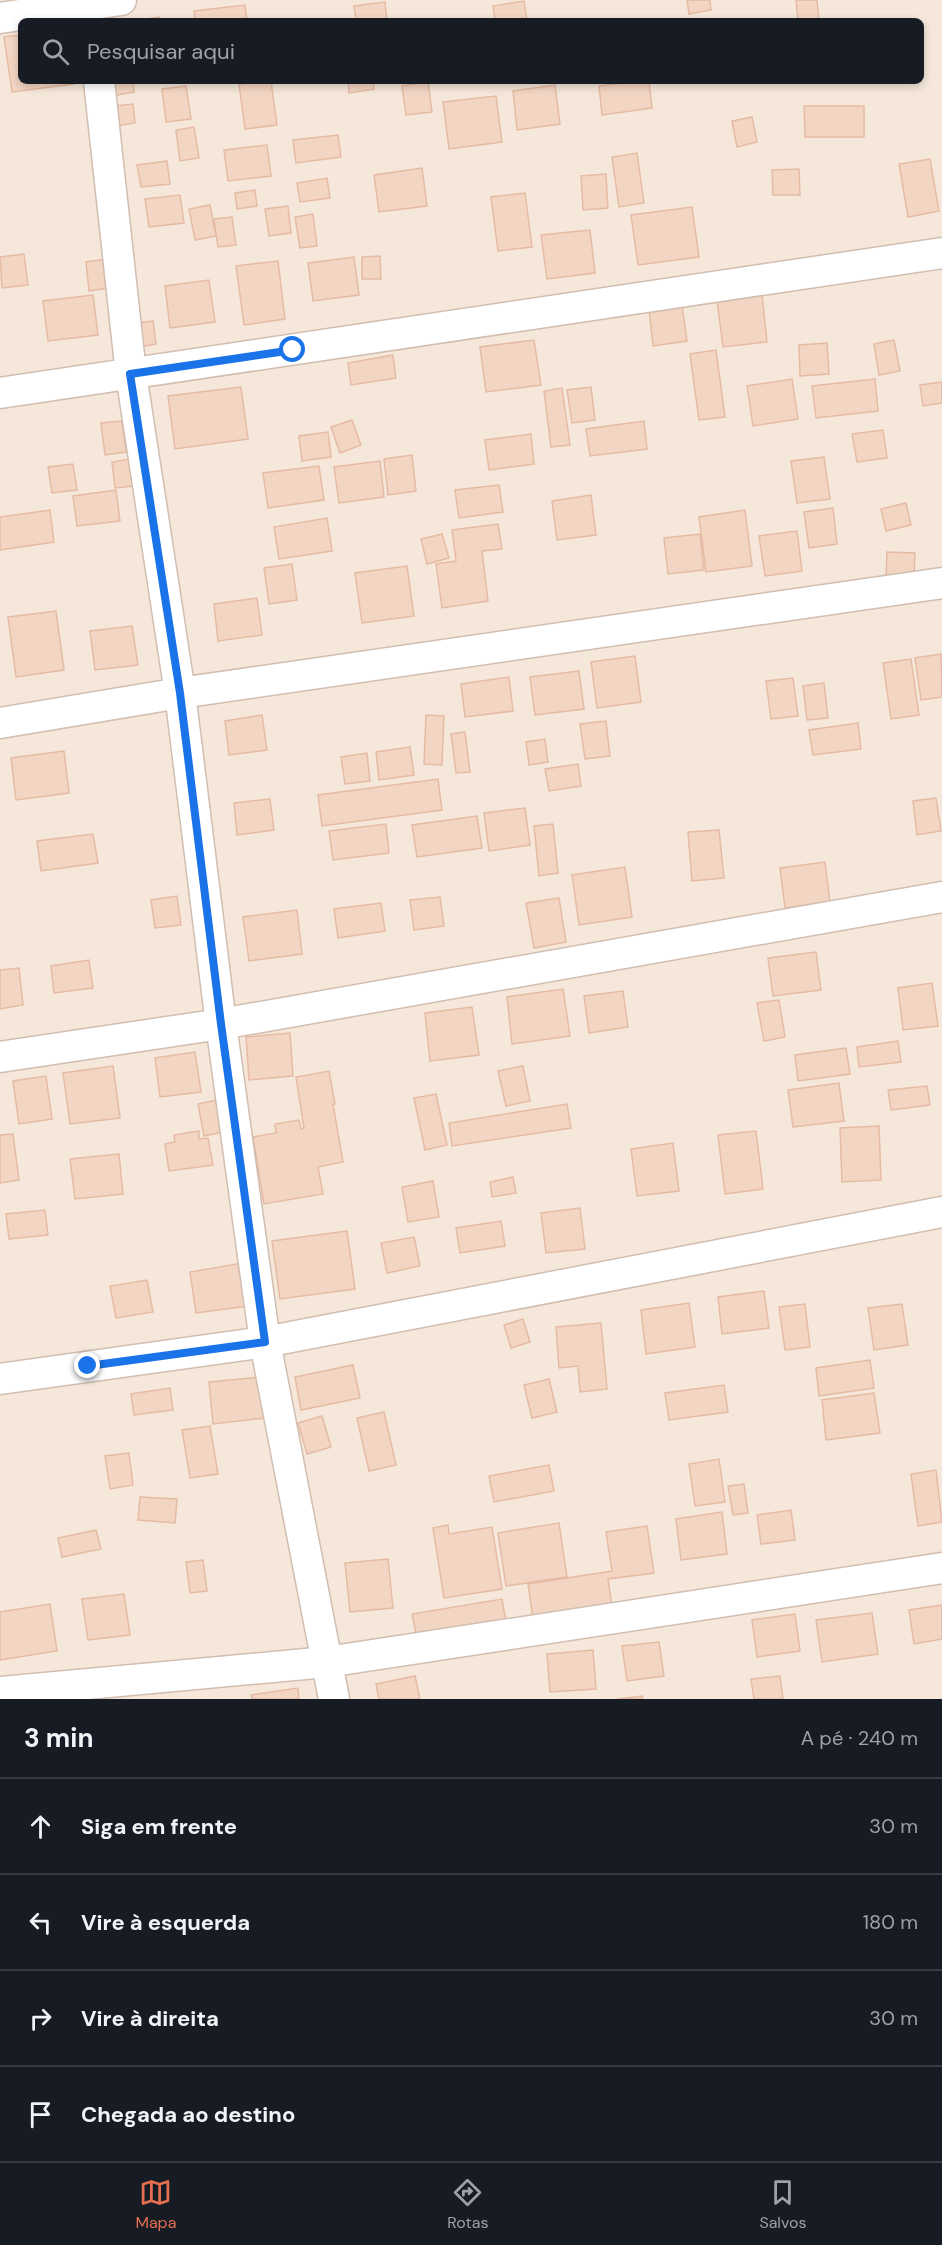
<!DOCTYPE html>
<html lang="pt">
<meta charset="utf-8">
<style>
:root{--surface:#171b24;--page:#20242c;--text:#f1f3f6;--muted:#9ea1a6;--line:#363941;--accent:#e76f51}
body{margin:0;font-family:"DM Sans",sans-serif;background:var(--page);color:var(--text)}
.stop{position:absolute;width:18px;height:18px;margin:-14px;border:4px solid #1a73e8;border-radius:50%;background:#fff}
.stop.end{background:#1a73e8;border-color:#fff;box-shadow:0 2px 6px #0008}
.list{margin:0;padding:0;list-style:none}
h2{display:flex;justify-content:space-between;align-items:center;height:78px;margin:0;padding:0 24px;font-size:26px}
h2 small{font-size:20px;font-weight:400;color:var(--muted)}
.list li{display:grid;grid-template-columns:39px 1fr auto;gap:18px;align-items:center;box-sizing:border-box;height:96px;padding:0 24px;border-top:2px solid var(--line)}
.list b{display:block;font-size:22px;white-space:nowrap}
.list em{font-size:20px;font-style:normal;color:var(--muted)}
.icon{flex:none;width:33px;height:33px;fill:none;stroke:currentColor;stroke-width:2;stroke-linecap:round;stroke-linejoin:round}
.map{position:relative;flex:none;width:942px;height:1699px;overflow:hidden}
.search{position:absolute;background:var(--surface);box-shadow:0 3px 9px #0003;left:18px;right:18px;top:18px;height:66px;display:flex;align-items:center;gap:15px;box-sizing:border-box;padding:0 21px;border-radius:9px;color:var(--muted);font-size:22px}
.sheet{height:462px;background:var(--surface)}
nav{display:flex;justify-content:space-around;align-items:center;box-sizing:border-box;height:84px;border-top:2px solid var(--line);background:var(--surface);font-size:16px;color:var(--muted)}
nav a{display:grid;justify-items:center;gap:3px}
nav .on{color:var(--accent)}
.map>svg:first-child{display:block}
</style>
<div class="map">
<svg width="942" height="1699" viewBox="0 0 942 1699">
<rect width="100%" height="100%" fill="#fdf6ec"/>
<path fill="#f5e8da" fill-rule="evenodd" d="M 0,0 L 942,0 L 942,1699 L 0,1699 ZM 21,21 L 921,21 L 921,81 L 21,81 Z"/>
<g fill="#f3d5c3" stroke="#e6bba3" stroke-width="1.5">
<path d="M 687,0 L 710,0 L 711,10 L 689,14 Z"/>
<path d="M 796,0 L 817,0 L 819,21 L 798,21 Z"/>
<path d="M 524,1 L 527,21 L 495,21 L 493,6 Z"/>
<path d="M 385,2 L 387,21 L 356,21 L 354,6 Z"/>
<path d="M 245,5 L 247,21 L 195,21 L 194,11 Z"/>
<path d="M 159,17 L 159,21 L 133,21 Z"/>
<path d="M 21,35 L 21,81 L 73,81 L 74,84 L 12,92 L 4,37 Z"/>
<path d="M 111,81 L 133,81 L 134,92 L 112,96 Z"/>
<path d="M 271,81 L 277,125 L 245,129 L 239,84 Z"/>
<path d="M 348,81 L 373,81 L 374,89 L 349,93 Z"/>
<path d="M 638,81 L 649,81 L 652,108 L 602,115 L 599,86 Z"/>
<path d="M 428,82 L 432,112 L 406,115 L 402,86 Z"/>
<path d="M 555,85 L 560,124 L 517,130 L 513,91 Z"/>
<path d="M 186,86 L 191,119 L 166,122 L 162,89 Z"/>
<path d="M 496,96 L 502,142 L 449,149 L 443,102 Z"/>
<path d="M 133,104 L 135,123 L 117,126 L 115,106 Z"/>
<path d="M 804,106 L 864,106 L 864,137 L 805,137 Z"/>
<path d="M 752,117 L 757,142 L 737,147 L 732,121 Z"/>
<path d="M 194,127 L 199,158 L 180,161 L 176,130 Z"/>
<path d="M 338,135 L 341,157 L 296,163 L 293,140 Z"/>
<path d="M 267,145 L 271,176 L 228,181 L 224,150 Z"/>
<path d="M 637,153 L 644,203 L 619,207 L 612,157 Z"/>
<path d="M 930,159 L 939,211 L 908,217 L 899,164 Z"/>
<path d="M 167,161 L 170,184 L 141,187 L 137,165 Z"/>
<path d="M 422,168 L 427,206 L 379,212 L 374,175 Z"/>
<path d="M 799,169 L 800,195 L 773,195 L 772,170 Z"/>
<path d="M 606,174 L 608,208 L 583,210 L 581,176 Z"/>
<path d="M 327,178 L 330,198 L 300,202 L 297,183 Z"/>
<path d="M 255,190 L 257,206 L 237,209 L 235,193 Z"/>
<path d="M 525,193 L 532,247 L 498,251 L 491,197 Z"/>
<path d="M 180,195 L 184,223 L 149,227 L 145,199 Z"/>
<path d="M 210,205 L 216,236 L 195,240 L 189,209 Z"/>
<path d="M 288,206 L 291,233 L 269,236 L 265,209 Z"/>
<path d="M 692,207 L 699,257 L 638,265 L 631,215 Z"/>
<path d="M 313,214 L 317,246 L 300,248 L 295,217 Z"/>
<path d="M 232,217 L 236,245 L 218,247 L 214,219 Z"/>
<path d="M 590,230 L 595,273 L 547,279 L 541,235 Z"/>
<path d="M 24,254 L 28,285 L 2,288 L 0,257 Z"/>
<path d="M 380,256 L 381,279 L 362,279 L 362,257 Z"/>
<path d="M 354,257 L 359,295 L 313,301 L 308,263 Z"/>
<path d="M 106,259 L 109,288 L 89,291 L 86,262 Z"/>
<path d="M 278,261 L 285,319 L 244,325 L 236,266 Z"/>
<path d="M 209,280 L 215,322 L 170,328 L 165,286 Z"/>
<path d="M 762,294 L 767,342 L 723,347 L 717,300 Z"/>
<path d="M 93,295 L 98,335 L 48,341 L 43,301 Z"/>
<path d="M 682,305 L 687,341 L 653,346 L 649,309 Z"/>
<path d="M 153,321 L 156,344 L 140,347 L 137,323 Z"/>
<path d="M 534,340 L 541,385 L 486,392 L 480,347 Z"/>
<path d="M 894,340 L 900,371 L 879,375 L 874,344 Z"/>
<path d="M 827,343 L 829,374 L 800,376 L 799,345 Z"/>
<path d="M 716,350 L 725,417 L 699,420 L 690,354 Z"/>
<path d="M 393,355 L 396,378 L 351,385 L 348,363 Z"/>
<path d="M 792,379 L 798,419 L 753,426 L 747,386 Z"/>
<path d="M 875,379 L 878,411 L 816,418 L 812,386 Z"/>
<path d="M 942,382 L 942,403 L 923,406 L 920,385 Z"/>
<path d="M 241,387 L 248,439 L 175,449 L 168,396 Z"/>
<path d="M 591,387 L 595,420 L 572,423 L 567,390 Z"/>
<path d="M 562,388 L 570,445 L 551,447 L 544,391 Z"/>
<path d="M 352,420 L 361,445 L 340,453 L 331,427 Z"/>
<path d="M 122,421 L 126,452 L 105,455 L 101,423 Z"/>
<path d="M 644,421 L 647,449 L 590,456 L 586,429 Z"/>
<path d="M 883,430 L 887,458 L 857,462 L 852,434 Z"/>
<path d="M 328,432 L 331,457 L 302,461 L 299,436 Z"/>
<path d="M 531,434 L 534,464 L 489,470 L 485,440 Z"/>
<path d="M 412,455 L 416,491 L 388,495 L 384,459 Z"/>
<path d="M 824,457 L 830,499 L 797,503 L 791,461 Z"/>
<path d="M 130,459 L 134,486 L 115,488 L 112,462 Z"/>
<path d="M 380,461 L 384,497 L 339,503 L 334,467 Z"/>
<path d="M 73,464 L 77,490 L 52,493 L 48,467 Z"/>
<path d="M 319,466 L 324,500 L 268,508 L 263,473 Z"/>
<path d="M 499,485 L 503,512 L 459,518 L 455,490 Z"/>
<path d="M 116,490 L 120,521 L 77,526 L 73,496 Z"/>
<path d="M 591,495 L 596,535 L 557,540 L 552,501 Z"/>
<path d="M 906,503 L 911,525 L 886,531 L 881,509 Z"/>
<path d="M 833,508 L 837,544 L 809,548 L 804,512 Z"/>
<path d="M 50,510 L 54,542 L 0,550 L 0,517 Z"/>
<path d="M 745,510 L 752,566 L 706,572 L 699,517 Z"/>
<path d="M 327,518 L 332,551 L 279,559 L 274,527 Z"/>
<path d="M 498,524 L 502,549 L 482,551 L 488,601 L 442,608 L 436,564 L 456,561 L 452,530 Z"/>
<path d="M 797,531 L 802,571 L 765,576 L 759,536 Z"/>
<path d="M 442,534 L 449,558 L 427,564 L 421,539 Z"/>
<path d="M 700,534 L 704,570 L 668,574 L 664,538 Z"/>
<path d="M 887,552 L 915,553 L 914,576 L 886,575 Z"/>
<path d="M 292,564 L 297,600 L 269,604 L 264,568 Z"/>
<path d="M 407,566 L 414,616 L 362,623 L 355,573 Z"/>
<path d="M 257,598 L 262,635 L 218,641 L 214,604 Z"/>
<path d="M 56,611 L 64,670 L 16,677 L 8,617 Z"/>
<path d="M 132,626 L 138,665 L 95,670 L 90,631 Z"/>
<path d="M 941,654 L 942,697 L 921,700 L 915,658 Z"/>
<path d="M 635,656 L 641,702 L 597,708 L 591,662 Z"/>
<path d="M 911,659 L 919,715 L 891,719 L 883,663 Z"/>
<path d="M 579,671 L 584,709 L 535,715 L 530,677 Z"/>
<path d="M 509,677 L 513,711 L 465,717 L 461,684 Z"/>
<path d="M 793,678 L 798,716 L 771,719 L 766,681 Z"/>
<path d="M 824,683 L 828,718 L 807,720 L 803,686 Z"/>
<path d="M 262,715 L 267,750 L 229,755 L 225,721 Z"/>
<path d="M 426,715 L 444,716 L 442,765 L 424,764 Z"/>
<path d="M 606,721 L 610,756 L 585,759 L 580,724 Z"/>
<path d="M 858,723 L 861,749 L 813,755 L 809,730 Z"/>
<path d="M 465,732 L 470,772 L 456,773 L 451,734 Z"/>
<path d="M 545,739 L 548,762 L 529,765 L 526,742 Z"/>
<path d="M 410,747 L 414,775 L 379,780 L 376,752 Z"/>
<path d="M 64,751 L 69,793 L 16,800 L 11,758 Z"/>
<path d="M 367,753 L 370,781 L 345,784 L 341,757 Z"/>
<path d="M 578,764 L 581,786 L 549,791 L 545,769 Z"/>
<path d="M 438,779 L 442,810 L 322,826 L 318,795 Z"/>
<path d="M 936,798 L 941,831 L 917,835 L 913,801 Z"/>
<path d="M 270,799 L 274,830 L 237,835 L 234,803 Z"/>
<path d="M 525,808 L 530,845 L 489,851 L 484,813 Z"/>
<path d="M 477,816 L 482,848 L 417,857 L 412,825 Z"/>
<path d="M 386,824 L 389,853 L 333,860 L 329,831 Z"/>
<path d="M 553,824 L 558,873 L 539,876 L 534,826 Z"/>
<path d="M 719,830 L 724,878 L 692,881 L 688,832 Z"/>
<path d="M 93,834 L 98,863 L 41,871 L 37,841 Z"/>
<path d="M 825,862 L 830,902 L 785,908 L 780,868 Z"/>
<path d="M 625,867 L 632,917 L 579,925 L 572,875 Z"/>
<path d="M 177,896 L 181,925 L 155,928 L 151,900 Z"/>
<path d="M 440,897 L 444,926 L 414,930 L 410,900 Z"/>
<path d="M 559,898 L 566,942 L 534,948 L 526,903 Z"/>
<path d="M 381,903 L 385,931 L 338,938 L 334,909 Z"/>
<path d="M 297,910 L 302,954 L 249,961 L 243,917 Z"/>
<path d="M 816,952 L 821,990 L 773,996 L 768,958 Z"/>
<path d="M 89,960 L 93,988 L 54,993 L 51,966 Z"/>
<path d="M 19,968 L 23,1005 L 0,1009 L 0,970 Z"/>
<path d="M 932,983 L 938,1026 L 903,1030 L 898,988 Z"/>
<path d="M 563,989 L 570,1036 L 512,1044 L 507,997 Z"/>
<path d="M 623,991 L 628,1027 L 589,1033 L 584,996 Z"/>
<path d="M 779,1000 L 785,1037 L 764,1041 L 757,1003 Z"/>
<path d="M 472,1007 L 479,1055 L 430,1061 L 425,1013 Z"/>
<path d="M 290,1033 L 293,1076 L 249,1080 L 246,1037 Z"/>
<path d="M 898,1041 L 901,1062 L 859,1067 L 857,1047 Z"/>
<path d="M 846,1048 L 850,1074 L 798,1081 L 795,1055 Z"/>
<path d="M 195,1052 L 201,1092 L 160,1097 L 155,1058 Z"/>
<path d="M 113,1066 L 120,1118 L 70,1124 L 63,1073 Z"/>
<path d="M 523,1066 L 530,1101 L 506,1106 L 498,1071 Z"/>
<path d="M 329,1071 L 335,1104 L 333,1104 L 343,1162 L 318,1167 L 323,1194 L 264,1204 L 253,1137 L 276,1133 L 275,1124 L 299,1120 L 301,1129 L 304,1128 L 296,1077 Z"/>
<path d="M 46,1076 L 52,1119 L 19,1124 L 13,1081 Z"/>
<path d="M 839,1083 L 844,1121 L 793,1127 L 788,1090 Z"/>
<path d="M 927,1086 L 930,1105 L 891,1110 L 888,1090 Z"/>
<path d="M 436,1094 L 447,1145 L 425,1150 L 414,1098 Z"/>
<path d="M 217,1100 L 223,1132 L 204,1136 L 198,1104 Z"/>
<path d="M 567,1104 L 571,1128 L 452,1146 L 449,1123 Z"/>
<path d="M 879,1126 L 881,1180 L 842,1182 L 840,1128 Z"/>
<path d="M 199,1131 L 199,1139 L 208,1138 L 213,1165 L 169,1171 L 165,1144 L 175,1142 L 174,1135 Z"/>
<path d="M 756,1131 L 763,1189 L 725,1194 L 718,1135 Z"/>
<path d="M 13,1134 L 19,1180 L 0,1183 L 0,1135 Z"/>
<path d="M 673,1143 L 679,1191 L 637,1196 L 631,1149 Z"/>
<path d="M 119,1154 L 123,1194 L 75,1199 L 70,1159 Z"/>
<path d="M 513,1177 L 516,1193 L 492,1197 L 490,1182 Z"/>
<path d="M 433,1181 L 439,1217 L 408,1222 L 402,1187 Z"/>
<path d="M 580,1208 L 585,1249 L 546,1253 L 541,1213 Z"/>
<path d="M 45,1210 L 48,1235 L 9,1239 L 6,1214 Z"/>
<path d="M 501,1221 L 505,1246 L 460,1253 L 456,1228 Z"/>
<path d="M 347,1231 L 355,1289 L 280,1299 L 272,1241 Z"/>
<path d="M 414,1237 L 420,1266 L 387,1273 L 381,1243 Z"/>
<path d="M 242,1263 L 248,1306 L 196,1313 L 190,1272 Z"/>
<path d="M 147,1280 L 153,1312 L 116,1318 L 110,1286 Z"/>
<path d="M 764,1291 L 769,1328 L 722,1334 L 718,1297 Z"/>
<path d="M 689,1303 L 695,1347 L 646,1354 L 641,1310 Z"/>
<path d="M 805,1304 L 810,1347 L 785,1350 L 779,1307 Z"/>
<path d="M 902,1304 L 908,1345 L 874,1350 L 868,1308 Z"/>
<path d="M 523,1319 L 530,1342 L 511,1348 L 504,1325 Z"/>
<path d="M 601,1323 L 607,1389 L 580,1392 L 578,1366 L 559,1368 L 556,1327 Z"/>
<path d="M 870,1360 L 874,1388 L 819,1396 L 816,1368 Z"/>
<path d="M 353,1365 L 360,1398 L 301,1410 L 295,1377 Z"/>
<path d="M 261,1377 L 265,1418 L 213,1424 L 209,1382 Z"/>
<path d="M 549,1379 L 557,1412 L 532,1418 L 524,1385 Z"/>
<path d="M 724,1385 L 728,1412 L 669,1420 L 665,1393 Z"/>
<path d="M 170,1388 L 173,1410 L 134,1415 L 131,1394 Z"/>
<path d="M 874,1393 L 880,1433 L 826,1440 L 822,1400 Z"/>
<path d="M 384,1412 L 396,1465 L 369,1471 L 357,1418 Z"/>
<path d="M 322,1416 L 331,1447 L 307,1454 L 298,1423 Z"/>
<path d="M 210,1426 L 218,1474 L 190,1478 L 182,1430 Z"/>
<path d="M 129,1453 L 133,1485 L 110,1489 L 105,1456 Z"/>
<path d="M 719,1459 L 725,1502 L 695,1506 L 689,1464 Z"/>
<path d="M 549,1465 L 554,1491 L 494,1502 L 489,1476 Z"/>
<path d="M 936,1470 L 942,1522 L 918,1526 L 911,1474 Z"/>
<path d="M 744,1484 L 748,1513 L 733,1515 L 728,1486 Z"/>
<path d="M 140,1497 L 177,1499 L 175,1523 L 138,1520 Z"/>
<path d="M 791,1510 L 795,1540 L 761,1544 L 757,1515 Z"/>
<path d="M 722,1512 L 727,1554 L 681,1560 L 676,1519 Z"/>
<path d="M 559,1523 L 567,1577 L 506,1586 L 498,1533 Z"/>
<path d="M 448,1525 L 449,1534 L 492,1527 L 502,1589 L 444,1598 L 433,1528 Z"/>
<path d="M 647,1526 L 654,1573 L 608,1579 L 612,1607 L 533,1619 L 528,1584 L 612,1571 L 606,1532 Z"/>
<path d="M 96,1530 L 101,1549 L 62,1557 L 58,1538 Z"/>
<path d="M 388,1559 L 393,1608 L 350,1612 L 345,1563 Z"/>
<path d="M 203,1560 L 207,1591 L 190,1593 L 186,1562 Z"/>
<path d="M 124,1594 L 130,1635 L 88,1640 L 82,1599 Z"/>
<path d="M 502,1599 L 506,1622 L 417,1638 L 412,1614 Z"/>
<path d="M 50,1604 L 57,1651 L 0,1660 L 0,1612 Z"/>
<path d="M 942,1605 L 942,1639 L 914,1644 L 909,1610 Z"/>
<path d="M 872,1613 L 878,1654 L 822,1662 L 816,1620 Z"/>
<path d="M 795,1614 L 800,1651 L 757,1657 L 752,1620 Z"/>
<path d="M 659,1642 L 664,1676 L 627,1681 L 622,1646 Z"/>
<path d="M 593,1650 L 596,1689 L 550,1692 L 547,1654 Z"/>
<path d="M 415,1676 L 420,1699 L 379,1699 L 376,1684 Z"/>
<path d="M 780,1676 L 783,1699 L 754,1699 L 751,1679 Z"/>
<path d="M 298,1688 L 299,1699 L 252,1699 L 251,1695 Z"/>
<path d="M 642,1696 L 643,1699 L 617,1699 Z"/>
</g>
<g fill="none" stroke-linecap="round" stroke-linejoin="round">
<g stroke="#d1beb0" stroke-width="33">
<g id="street">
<path d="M 0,18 L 121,0"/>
<path d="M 99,81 L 131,374 L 180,693 L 221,1024 L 265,1342 L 334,1699"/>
<path d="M 0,393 L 942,253"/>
<path d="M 0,723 L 180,693 L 942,583"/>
<path d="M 0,1057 L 221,1024 L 942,897"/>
<path d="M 0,1379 L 265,1342 L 942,1212"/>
<path d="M 0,1692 L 327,1662 L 942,1568"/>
</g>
</g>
<use href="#street" stroke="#fff" stroke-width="30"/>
</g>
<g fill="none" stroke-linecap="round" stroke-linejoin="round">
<path stroke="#1a73e8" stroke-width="8" d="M 88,1366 L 265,1342 L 221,1024 L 180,693 L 130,374 L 293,350"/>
</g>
</svg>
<div class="stop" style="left:293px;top:350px"></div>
<div class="stop end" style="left:88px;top:1366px"></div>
<div class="search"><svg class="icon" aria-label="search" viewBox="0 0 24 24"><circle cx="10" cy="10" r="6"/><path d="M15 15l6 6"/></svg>Pesquisar aqui</div>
</div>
<section class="sheet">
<h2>3 min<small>A pé · 240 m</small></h2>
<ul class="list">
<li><svg class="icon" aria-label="ahead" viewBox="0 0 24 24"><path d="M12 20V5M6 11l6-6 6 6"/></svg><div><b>Siga em frente</b></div><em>30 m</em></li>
<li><svg class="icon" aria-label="left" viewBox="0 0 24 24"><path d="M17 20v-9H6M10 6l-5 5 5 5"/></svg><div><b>Vire à esquerda</b></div><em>180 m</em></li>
<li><svg class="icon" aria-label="right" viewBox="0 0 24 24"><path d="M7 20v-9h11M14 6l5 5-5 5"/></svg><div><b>Vire à direita</b></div><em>30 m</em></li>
<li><svg class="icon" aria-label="arrive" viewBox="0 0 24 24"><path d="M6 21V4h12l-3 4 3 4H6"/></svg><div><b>Chegada ao destino</b></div></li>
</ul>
</section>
<nav>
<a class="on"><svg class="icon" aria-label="map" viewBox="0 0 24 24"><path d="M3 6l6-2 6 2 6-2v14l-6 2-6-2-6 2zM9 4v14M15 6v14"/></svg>Mapa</a>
<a><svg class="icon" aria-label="directions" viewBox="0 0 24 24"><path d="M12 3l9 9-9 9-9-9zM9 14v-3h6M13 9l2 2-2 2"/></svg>Rotas</a>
<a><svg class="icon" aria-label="saved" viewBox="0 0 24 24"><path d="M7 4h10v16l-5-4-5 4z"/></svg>Salvos</a>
</nav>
